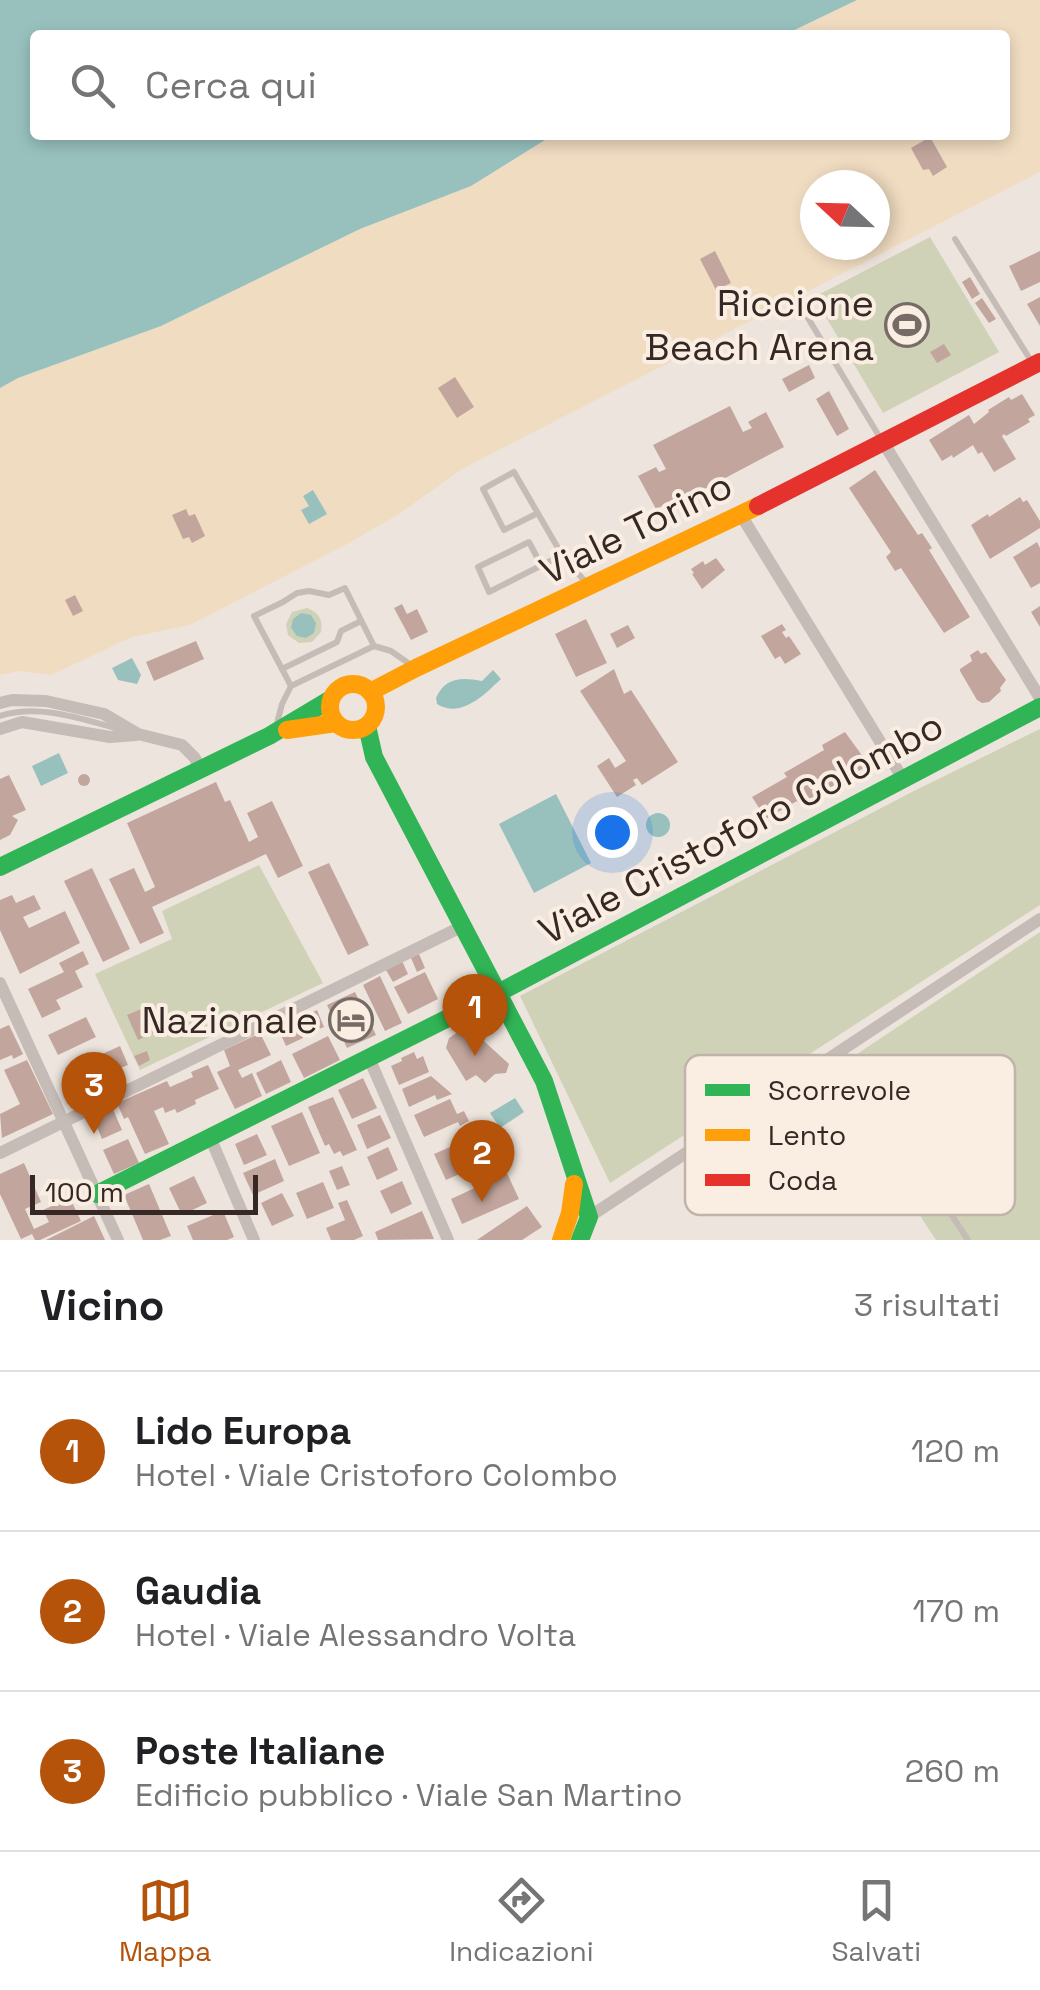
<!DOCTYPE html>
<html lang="it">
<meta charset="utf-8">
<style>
:root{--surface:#fff;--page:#f2f2f2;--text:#202124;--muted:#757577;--line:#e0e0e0;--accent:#b45309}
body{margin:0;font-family:"Space Grotesk",sans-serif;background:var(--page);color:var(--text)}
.compass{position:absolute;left:800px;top:170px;width:90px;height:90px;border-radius:50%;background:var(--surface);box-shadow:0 5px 15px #0003;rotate:292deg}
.scale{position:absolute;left:30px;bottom:25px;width:228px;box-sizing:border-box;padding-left:10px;border:5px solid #362925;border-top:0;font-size:28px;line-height:35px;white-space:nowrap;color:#362925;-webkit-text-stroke:8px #faeee3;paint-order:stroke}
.you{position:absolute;left:612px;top:832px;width:35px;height:35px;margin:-25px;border:8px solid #fff;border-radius:50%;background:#1a73e8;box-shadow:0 0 0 15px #1a73e833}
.badge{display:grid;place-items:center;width:65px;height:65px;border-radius:50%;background:var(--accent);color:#fff;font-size:32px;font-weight:700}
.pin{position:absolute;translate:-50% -82px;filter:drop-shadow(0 2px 5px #0008)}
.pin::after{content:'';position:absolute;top:52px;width:35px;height:30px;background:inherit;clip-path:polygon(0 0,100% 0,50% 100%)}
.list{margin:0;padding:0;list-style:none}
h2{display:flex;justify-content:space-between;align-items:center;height:130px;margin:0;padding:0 40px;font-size:42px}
h2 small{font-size:32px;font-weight:400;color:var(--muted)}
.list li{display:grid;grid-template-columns:65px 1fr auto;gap:30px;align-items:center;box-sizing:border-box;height:160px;padding:0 40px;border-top:2px solid var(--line)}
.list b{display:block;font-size:38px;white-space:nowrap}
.list p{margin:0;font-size:32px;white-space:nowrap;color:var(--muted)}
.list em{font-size:32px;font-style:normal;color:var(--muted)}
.icon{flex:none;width:55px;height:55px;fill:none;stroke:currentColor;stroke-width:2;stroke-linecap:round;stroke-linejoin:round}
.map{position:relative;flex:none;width:1040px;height:1240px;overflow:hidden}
.search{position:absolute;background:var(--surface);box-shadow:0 5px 15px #0003;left:30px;right:30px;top:30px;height:110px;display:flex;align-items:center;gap:25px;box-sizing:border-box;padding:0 35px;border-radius:10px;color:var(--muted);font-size:38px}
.sheet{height:610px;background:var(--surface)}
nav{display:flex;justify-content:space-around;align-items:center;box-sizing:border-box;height:140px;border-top:2px solid var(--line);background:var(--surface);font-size:28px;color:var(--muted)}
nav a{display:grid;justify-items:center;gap:5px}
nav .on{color:var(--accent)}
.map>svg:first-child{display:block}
</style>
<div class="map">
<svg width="1040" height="1240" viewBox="0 0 1040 1240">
<rect width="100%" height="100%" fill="#ede5dd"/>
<g fill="#cfd2b6">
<path d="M 930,237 L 999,352 L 883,413 L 814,297 Z"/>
<path d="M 307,608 C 319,612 323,620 321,632 L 312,642 L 299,643 L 288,635 L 286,624 L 292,612 Z"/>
<path d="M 1040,729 L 1040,905 L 610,1183 L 520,996 L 912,792 Z"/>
<path d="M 259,865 L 323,983 L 140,1070 L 95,974 L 172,939 L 162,911 Z"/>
<path d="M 1040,932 L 1040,1240 L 936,1240 L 827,1074 Z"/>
</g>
<path fill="#f0dcc1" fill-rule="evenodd" d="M 857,0 L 1040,0 L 1040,172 L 462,469 L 399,514 L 349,543 L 190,625 L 132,637 L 51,675 L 20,671 L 0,675 L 0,388 L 18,378 L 161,326 L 360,229 L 471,186 L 553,135 L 1005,135 L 1005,35 L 784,35 ZM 815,185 L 875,185 L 875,245 L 815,245 Z"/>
<g fill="#98c1be">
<path d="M 0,0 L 857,0 L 784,35 L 35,35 L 35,135 L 553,135 L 471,186 L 360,229 L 161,326 L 18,378 L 0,388 Z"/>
<path d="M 313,490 L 327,514 L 309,524 L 301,510 L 309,506 L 303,496 Z"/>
<path d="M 301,613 L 311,615 L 316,623 L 314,633 L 306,638 L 297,636 L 291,628 L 293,619 Z"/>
<path d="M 132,658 L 141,675 L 137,684 L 118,680 L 112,668 Z"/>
<path d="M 493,670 L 501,679 C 484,695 461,719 437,704 L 436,698 C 445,677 462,677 482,681 Z"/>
<path d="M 59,753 L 68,773 L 41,786 L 32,766 Z"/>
<path d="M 556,794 L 591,863 L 534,893 L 499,824 Z"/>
<circle cx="658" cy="825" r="12"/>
<path d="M 515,1098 L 524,1112 L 500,1128 L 490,1113 Z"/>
</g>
<g fill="#c2a69d">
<path d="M 930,137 L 947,167 L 933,176 L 929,169 L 923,170 L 911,148 Z"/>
<path d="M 715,251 L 731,283 L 716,290 L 700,259 Z"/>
<path d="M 1040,251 L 1040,282 L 1021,291 L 1009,266 Z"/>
<path d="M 970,277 L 980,294 L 972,299 L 962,282 Z"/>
<path d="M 1040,297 L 1040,326 L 1027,304 Z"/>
<path d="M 982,298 L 996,319 L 989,323 L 975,303 Z"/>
<path d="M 944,344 L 951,355 L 937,363 L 930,352 Z"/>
<path d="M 809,365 L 815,378 L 789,392 L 782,379 Z"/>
<path d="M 455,377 L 474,407 L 457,418 L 438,388 Z"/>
<path d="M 829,391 L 849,429 L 837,436 L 816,399 Z"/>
<path d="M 1022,394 L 1035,415 L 1028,419 L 1030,422 L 1006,436 L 1004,434 L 1002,436 L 1016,459 L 994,472 L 982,452 L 978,454 L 973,445 L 953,458 L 952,455 L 942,461 L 929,440 L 969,415 L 974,424 L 989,412 L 988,410 L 1009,397 L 1011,400 Z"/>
<path d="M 730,406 L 743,432 L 752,428 L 748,422 L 766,412 L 784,447 L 676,504 L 674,500 L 656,509 L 638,476 L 656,467 L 659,472 L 666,469 L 653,445 Z"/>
<path d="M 875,470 L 918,535 L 922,533 L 932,548 L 929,550 L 970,617 L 944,633 L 901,568 L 895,571 L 886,557 L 891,552 L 849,488 Z"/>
<path d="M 1020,497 L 1023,502 L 1027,500 L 1040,521 L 1040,528 L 990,559 L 971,525 L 988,514 L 989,517 Z"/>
<path d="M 186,509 L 189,516 L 195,514 L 205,536 L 192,543 L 189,537 L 183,539 L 172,515 Z"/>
<path d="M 1037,542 L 1040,548 L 1040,583 L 1031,588 L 1013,557 Z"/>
<path d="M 716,558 L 725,570 L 702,589 L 692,574 L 694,573 L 691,569 L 703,561 L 705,565 Z"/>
<path d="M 75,595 L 83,611 L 73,616 L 65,600 Z"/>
<path d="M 402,604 L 407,614 L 417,609 L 428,632 L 411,640 L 394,608 Z"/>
<path d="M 1040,606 L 1040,627 L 1031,612 Z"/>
<path d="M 586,619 L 607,663 L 576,677 L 555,634 Z"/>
<path d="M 782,624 L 786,630 L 782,632 L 786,638 L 789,636 L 801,654 L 785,664 L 780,656 L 775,659 L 761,636 Z"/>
<path d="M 628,625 L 635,638 L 617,648 L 610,634 Z"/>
<path d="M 196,641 L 204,659 L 154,681 L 146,662 Z"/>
<path d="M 978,650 L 981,654 L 986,652 L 1006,680 L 1000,688 L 1001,691 L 989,702 L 982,703 L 977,700 L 960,671 L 960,669 L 972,661 L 970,655 Z"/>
<path d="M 614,669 L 624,694 L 631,690 L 678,762 L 642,785 L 637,778 L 633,780 L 636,785 L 617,797 L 597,766 L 609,758 L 615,768 L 626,761 L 580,691 Z"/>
<path d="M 845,732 L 869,765 L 800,805 L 797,801 L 766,819 L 752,797 L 787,777 L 784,773 L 824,750 L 822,745 Z"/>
<circle cx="84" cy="780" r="6"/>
<path d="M 9,775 L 26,810 L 12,816 L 18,820 L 10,835 L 0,840 L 0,779 Z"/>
<path d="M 216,782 L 225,802 L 230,800 L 249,842 L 258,837 L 247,813 L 272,801 L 303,866 L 278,878 L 266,854 L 152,907 L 164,933 L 140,944 L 109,879 L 134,868 L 145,892 L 155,887 L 127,823 Z"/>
<path d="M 329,863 L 369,945 L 348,955 L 308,872 Z"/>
<path d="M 92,868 L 130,949 L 103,962 L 64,881 Z"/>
<path d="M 12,895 L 16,903 L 34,895 L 41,909 L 23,917 L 29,928 L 65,911 L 80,943 L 20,974 L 0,930 L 0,900 Z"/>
<path d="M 83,951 L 89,964 L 75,971 L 83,987 L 56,1000 L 61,1009 L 42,1018 L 28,989 L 64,972 L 59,963 Z"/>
<path d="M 419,954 L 425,968 L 417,972 L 411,958 Z"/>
<path d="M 402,961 L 408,974 L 393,982 L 386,970 Z"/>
<path d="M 425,972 L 438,999 L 408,1014 L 394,987 Z"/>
<path d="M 380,976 L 402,1023 L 385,1031 L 363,985 Z"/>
<path d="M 355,992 L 376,1035 L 347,1048 L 327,1005 Z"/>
<path d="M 146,1007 L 157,1031 L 138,1040 L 127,1015 Z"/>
<path d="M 317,1010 L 324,1027 L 314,1031 L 307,1015 Z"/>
<path d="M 86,1017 L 96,1037 L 58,1055 L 48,1035 Z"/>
<path d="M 293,1018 L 303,1038 L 286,1046 L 277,1026 Z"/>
<path d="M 9,1025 L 23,1054 L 13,1059 L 12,1055 L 0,1060 L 0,1029 Z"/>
<path d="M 461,1030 L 475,1033 L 509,1064 L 506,1073 L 495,1074 L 485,1083 L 476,1075 L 466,1081 L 446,1048 L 449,1038 Z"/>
<path d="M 260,1033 L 271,1055 L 238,1070 L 242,1078 L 252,1073 L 262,1096 L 235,1109 L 217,1072 L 230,1066 L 224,1050 Z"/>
<path d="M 328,1036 L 340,1060 L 304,1078 L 292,1054 Z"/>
<path d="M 120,1046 L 128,1065 L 108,1073 L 100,1055 Z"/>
<path d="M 147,1051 L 150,1060 L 139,1066 L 134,1056 Z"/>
<path d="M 414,1052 L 417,1059 L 423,1056 L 429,1072 L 399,1085 L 391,1066 L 402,1061 L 401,1058 Z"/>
<path d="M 89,1057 L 100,1081 L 75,1092 L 65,1068 Z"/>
<path d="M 27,1060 L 53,1114 L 2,1138 L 0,1114 L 20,1104 L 4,1070 Z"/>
<path d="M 281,1060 L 291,1082 L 266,1094 L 256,1073 Z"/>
<path d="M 208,1065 L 219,1089 L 195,1100 L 196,1104 L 177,1113 L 175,1109 L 165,1113 L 163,1107 L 154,1111 L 169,1144 L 145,1154 L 128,1117 L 124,1119 L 117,1103 L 167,1081 L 170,1087 L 193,1077 L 191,1072 Z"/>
<path d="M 431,1076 L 452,1094 L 437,1100 L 435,1095 L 409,1107 L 402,1089 Z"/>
<path d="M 363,1078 L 377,1108 L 352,1119 L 338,1090 Z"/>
<path d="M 333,1097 L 357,1150 L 343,1156 L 340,1151 L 334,1154 L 329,1144 L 325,1146 L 308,1107 Z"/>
<path d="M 450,1099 L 457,1114 L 464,1111 L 469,1121 L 460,1126 L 458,1122 L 424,1137 L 414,1115 Z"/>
<path d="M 112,1107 L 122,1130 L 102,1139 L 92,1115 Z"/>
<path d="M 302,1112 L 320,1153 L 289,1166 L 271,1126 Z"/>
<path d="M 380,1115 L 391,1138 L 367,1149 L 357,1125 Z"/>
<path d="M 257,1134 L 267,1155 L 244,1165 L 235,1144 Z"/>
<path d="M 128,1139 L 139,1163 L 114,1174 L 103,1150 Z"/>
<path d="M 466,1140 L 484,1163 L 446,1180 L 434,1154 Z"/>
<path d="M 388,1147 L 398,1170 L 377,1180 L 367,1157 Z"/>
<path d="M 275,1159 L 284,1181 L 253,1195 L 243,1173 Z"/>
<path d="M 24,1163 L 41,1202 L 25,1209 L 34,1229 L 49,1222 L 43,1210 L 70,1198 L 81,1221 L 40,1240 L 35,1240 L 32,1234 L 21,1239 L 0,1194 L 0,1174 Z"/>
<path d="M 342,1166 L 350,1185 L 337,1190 L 329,1171 Z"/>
<path d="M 507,1173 L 519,1199 L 462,1224 L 451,1199 Z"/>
<path d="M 194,1176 L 207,1203 L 182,1215 L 169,1188 Z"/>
<path d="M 402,1181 L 412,1204 L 391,1214 L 380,1191 Z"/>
<path d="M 323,1182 L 334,1208 L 307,1219 L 296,1193 Z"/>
<path d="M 149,1184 L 171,1236 L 160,1240 L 143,1240 L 124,1195 Z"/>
<path d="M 282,1193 L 294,1216 L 272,1226 L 261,1203 Z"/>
<path d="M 347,1200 L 363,1236 L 354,1240 L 331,1240 L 326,1228 L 345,1220 L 338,1203 Z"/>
<path d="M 527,1206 L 542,1227 L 522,1240 L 477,1240 Z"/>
<path d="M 223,1211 L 234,1237 L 227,1240 L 193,1240 L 187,1226 Z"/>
<path d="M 422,1211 L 434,1239 L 378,1240 L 375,1232 Z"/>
<path d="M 94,1216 L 105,1240 L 46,1240 Z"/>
</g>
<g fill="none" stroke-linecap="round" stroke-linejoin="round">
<g stroke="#c5bcb7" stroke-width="6">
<path d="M 955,239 L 1033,364"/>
<path d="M 808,318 L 882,441"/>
<path d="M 536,514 L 504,530 L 483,489 L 514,472 L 562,555 L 589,586"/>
<path d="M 541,565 L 529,542 L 478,567 L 489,592 L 562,555"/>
<path d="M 282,669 L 337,642 L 341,631 L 361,621"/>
<path d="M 291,686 L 254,616 L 283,602 L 297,593 L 309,591 L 329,595 L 345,588 L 374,646"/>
<path d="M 0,716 C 40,703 84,720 122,730"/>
<path d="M 276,727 L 282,704 L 291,686 L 374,646 L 391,651 L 411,665"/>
<path d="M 843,1051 L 968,1240"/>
</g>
<g stroke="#c5bcb7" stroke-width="12">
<path d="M 883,442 L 1040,698"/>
<path d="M 741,515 L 903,779"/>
<path d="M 0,703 L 12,700 L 46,701 L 104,714 L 138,734 L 182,745 L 194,757 L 202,770"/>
<path d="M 0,729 L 22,722 L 110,737 L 136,735"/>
<path d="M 0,983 L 118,1240"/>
<path d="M 369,1058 L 448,1240"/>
<path d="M 210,1137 L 254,1240"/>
<path d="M 0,1153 L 463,926"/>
<path d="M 589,1217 L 1040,919"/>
</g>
<g stroke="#30b455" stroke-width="18">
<path d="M 367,726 L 374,757 L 544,1081 L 589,1217 L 580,1240"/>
<path d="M 0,867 L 269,736 L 331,699"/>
<path d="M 97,1194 L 498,993 L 1040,707"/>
</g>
<g stroke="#ff9f0a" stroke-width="18">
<circle cx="353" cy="707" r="23"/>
<path d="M 370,692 L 416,668 L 758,506"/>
<path d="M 287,730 L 336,723"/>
<path d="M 561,1240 L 570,1213 L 574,1184"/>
</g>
<path stroke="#e5322d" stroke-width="18" d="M 758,506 L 1040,362"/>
</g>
<defs>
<g id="stadium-ring" transform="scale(2.25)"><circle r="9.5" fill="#faeee3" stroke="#766b65" stroke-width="1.5"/><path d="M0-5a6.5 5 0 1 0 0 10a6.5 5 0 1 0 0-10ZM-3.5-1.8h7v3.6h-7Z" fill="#766b65"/></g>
<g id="hotel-ring" transform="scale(2.25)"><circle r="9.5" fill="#faeee3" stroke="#766b65" stroke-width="1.5"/><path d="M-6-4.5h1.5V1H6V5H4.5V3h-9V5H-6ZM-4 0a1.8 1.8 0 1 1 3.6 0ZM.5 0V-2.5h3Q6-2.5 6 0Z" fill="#766b65"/></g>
</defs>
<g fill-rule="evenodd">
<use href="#stadium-ring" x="907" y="325"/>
<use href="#hotel-ring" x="351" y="1020"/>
</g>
<g text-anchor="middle" stroke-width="8" stroke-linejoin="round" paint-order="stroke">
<g font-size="38" fill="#362925" stroke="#faeee3" text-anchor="end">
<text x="874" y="316">Riccione<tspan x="874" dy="44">Beach Arena</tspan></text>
<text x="318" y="1033">Nazionale</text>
</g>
<g font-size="38" fill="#362925" stroke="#faeee3">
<text transform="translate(636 528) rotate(-26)" y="13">Viale Torino</text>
<text transform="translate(741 828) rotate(-28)" y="13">Viale Cristoforo Colombo</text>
</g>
</g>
<rect x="685" y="1055" width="330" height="160" rx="15" fill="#faeee3" stroke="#bfb3aa" stroke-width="2.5"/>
<rect x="705" y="1084" width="45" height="12" fill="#30b455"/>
<rect x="705" y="1129" width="45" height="12" fill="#ff9f0a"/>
<rect x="705" y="1174" width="45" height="12" fill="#e5322d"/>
<g font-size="28" fill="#362925">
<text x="768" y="1100">Scorrevole</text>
<text x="768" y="1145">Lento</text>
<text x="768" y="1190">Coda</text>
</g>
</svg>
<svg class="compass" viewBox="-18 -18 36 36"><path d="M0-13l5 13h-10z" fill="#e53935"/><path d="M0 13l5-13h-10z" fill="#757577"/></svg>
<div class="scale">100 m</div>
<div class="you"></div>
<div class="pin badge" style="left:475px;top:1056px">1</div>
<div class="pin badge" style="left:482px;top:1202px">2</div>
<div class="pin badge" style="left:94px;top:1134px">3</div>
<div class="search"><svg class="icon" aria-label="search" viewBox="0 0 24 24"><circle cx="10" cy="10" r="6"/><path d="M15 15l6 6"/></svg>Cerca qui</div>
</div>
<section class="sheet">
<h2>Vicino<small>3 risultati</small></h2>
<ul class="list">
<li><span class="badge">1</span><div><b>Lido Europa</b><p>Hotel · Viale Cristoforo Colombo</p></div><em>120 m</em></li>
<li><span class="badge">2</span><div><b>Gaudia</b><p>Hotel · Viale Alessandro Volta</p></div><em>170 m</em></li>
<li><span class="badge">3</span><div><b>Poste Italiane</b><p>Edificio pubblico · Viale San Martino</p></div><em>260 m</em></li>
</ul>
</section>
<nav>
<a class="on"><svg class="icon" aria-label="map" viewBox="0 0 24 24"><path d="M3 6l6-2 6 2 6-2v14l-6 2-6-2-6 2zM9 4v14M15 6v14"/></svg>Mappa</a>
<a><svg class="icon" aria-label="directions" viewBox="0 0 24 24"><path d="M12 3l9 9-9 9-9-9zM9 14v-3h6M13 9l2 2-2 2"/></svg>Indicazioni</a>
<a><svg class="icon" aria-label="saved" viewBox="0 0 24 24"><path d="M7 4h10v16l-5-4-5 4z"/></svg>Salvati</a>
</nav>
